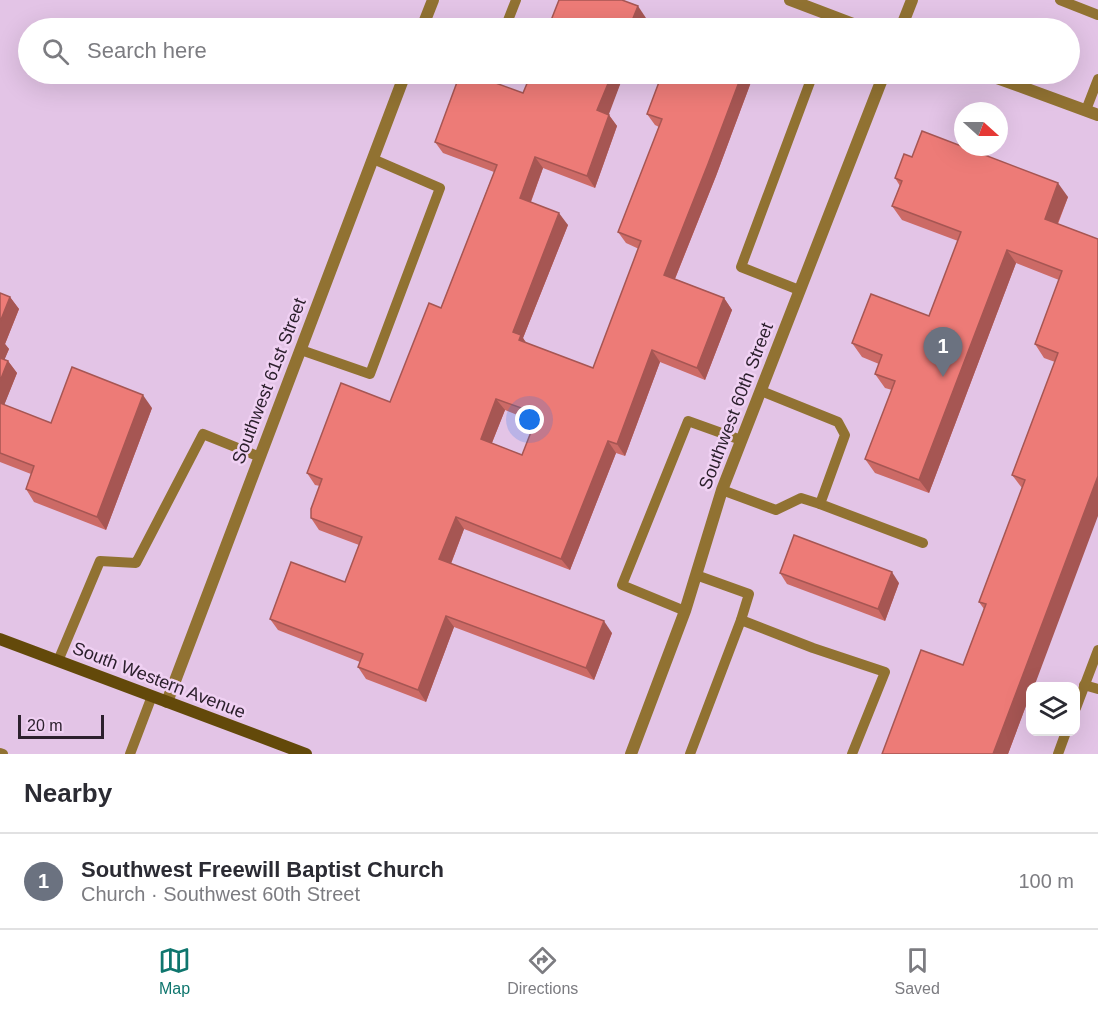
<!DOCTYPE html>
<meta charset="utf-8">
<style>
:root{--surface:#fff;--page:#f2f2f3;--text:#2b2b33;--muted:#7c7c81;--line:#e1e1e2;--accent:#0f766e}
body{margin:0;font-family:Arial,sans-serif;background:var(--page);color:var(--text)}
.controls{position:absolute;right:18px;bottom:18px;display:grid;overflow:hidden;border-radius:12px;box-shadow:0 6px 24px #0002}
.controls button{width:54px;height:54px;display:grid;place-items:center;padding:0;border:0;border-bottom:2px solid var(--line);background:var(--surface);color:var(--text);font:30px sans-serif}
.compass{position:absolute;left:954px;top:102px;width:54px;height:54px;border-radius:50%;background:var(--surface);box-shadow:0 6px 24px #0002;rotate:111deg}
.scale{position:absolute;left:18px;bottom:15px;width:86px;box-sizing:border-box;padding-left:6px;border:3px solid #2c202d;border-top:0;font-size:16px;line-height:21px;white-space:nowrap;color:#2c202d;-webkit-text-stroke:4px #f0d1f3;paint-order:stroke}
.you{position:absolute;left:530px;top:420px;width:21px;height:21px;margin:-15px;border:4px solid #fff;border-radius:50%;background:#1a73e8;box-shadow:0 0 0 9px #1a73e833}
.badge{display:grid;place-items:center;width:39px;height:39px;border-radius:50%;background:var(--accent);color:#fff;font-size:20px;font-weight:700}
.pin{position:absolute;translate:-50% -50px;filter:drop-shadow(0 2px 3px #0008)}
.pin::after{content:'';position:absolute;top:32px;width:21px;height:18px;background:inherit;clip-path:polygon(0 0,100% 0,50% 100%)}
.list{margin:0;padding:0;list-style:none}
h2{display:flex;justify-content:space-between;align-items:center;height:78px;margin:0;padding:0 24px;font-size:26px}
h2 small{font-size:20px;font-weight:400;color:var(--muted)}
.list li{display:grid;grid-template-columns:39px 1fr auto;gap:18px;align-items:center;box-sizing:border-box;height:96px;padding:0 24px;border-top:2px solid var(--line)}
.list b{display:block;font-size:22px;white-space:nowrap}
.list p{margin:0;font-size:20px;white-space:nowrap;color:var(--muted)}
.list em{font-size:20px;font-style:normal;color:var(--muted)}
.icon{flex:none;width:33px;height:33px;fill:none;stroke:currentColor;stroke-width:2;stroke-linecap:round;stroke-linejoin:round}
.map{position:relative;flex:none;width:1098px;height:754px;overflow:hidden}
.search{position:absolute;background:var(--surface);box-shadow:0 6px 24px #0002;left:18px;right:18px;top:18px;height:66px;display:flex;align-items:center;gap:15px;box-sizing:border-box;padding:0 21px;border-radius:33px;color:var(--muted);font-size:22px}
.sheet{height:174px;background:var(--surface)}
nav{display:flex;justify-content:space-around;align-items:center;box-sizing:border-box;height:84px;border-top:2px solid var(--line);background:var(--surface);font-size:16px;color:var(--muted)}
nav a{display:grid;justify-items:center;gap:3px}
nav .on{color:var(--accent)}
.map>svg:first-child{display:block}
</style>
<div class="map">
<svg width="1098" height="754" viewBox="0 0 1098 754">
<rect width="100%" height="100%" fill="#e3c4e6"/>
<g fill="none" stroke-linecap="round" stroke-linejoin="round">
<g stroke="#917232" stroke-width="10">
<path d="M 1060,0 L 1098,15"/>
<path d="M 505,28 L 516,0"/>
<path d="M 830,28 L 834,17"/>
<path d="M 1086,110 L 1098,79"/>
<path d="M 799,290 L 741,267 L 813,74"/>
<path d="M 301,350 L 370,374 L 440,188 L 373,159"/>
<path d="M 761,391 L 838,422 L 845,435 L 820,504 L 923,543"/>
<path d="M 722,490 L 776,510 L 801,498 L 820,504"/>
<path d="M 685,611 L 622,585 L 688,421 L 741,440"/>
<path d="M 741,620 L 813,648 L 885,672 L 852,754"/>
<path d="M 58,661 L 100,561 L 136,563 L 203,434 L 260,457"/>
<path d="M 1084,685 L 1098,689"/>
<path d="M 1076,708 L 1098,650"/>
<path d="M 0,753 L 3,754"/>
<path d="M 130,754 L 152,696"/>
<path d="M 690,754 L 741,620 L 749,594 L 696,575"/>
<path d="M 1058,754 L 1066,732"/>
</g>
<g stroke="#917232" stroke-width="12">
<path d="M 790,0 L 864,28"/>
<path d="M 422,28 L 433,0"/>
<path d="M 901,28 L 912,0"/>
<path d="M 986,74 L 1098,115"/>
<path d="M 167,702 L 405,74"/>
<path d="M 631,754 L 685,611 L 722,490 L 884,74"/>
</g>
<path stroke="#63490a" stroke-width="12" d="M 0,639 L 306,754"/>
</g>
<g fill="#cc6a66" fill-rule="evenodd">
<path d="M 531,74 L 624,74 L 608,114 L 617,126 L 595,188 L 543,168 L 531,202 L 568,225 L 523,338 L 526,343 L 593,368 L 639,249 L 626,243 L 618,232 L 659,127 L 655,125 L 647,114 L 662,74 L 754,74 L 716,176 L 675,279 L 724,298 L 732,310 L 705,380 L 660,362 L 625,456 L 616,453 L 570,570 L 464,529 L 451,564 L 612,633 L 594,680 L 454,627 L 426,702 L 366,679 L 358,667 L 360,662 L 278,630 L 270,619 L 345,582 L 359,545 L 319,530 L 311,518 L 320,486 L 315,485 L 307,473 L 390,402 L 441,308 L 494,172 L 443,153 L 435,142 L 523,93 ZM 505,410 L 535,422 L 522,455 L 492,443 Z"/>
<path d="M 912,157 L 1068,197 L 1058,224 L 1098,239 L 1030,687 L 1030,695 L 1008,754 L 963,665 L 984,609 L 979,602 L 1022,488 L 1012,475 L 1055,362 L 1044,358 L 1035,344 L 1059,280 L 1016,263 L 929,493 L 875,473 L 865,459 L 892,390 L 885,388 L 875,374 L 879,364 L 862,357 L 852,343 L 929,316 L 958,241 L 902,220 L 892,206 L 900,186 L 895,178 Z"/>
<path d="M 0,293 L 10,297 L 19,309 L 5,344 L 9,349 L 4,360 L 8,361 L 17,373 L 4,405 L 51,423 L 152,408 L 106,530 L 34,502 L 26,489 L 31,474 L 0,462 Z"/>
<path d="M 780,573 L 899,583 L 885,621 L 787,584 Z"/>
</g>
<g fill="#a65653">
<path d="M 638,6 L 646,18 L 641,28 L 629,28 Z"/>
<path d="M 612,74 L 624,74 L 606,122 L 597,110 Z"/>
<path d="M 742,74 L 754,74 L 716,176 L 672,286 L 664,275 Z"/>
<path d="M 609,115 L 617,126 L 595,188 L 587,176 Z"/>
<path d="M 535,157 L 543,168 L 528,209 L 520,198 Z"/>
<path d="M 1058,183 L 1068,197 L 1054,232 L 1045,219 Z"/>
<path d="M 559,213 L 568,225 L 523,338 L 529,347 L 527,352 L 513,332 Z"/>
<path d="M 1007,250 L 1016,263 L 929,493 L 919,480 Z"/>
<path d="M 10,297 L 19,309 L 5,344 L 9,349 L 1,368 L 0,366 L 0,322 Z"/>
<path d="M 724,298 L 732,310 L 705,380 L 697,368 Z"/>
<path d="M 652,350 L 660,362 L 625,456 L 617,444 Z"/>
<path d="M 8,361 L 17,373 L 1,413 L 0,411 L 0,381 Z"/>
<path d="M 143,395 L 152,408 L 106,530 L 97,517 Z"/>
<path d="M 496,399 L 505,410 L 489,450 L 481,439 Z"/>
<path d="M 608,441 L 616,453 L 570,570 L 561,559 Z"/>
<path d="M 1098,476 L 1098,516 L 1034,687 L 1030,687 L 1030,695 L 1008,754 L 993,754 Z"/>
<path d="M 456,517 L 464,529 L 448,571 L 439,559 Z"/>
<path d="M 892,572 L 899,583 L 885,621 L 878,609 Z"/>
<path d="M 446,616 L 454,627 L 426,702 L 418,690 Z"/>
<path d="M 604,621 L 612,633 L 594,680 L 586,668 Z"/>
</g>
<g fill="#ed7b77" stroke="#a65653" stroke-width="1.5" fill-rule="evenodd">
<path d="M 559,0 L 622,0 L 638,6 L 629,28 L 548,28 Z"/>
<path d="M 681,22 L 699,28 L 678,28 Z"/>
<path d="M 460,74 L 471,74 L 523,93 L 531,74 L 612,74 L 597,110 L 609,115 L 587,176 L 535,157 L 520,198 L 559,213 L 513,332 L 521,335 L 519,340 L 593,368 L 641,241 L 618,232 L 662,119 L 647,114 L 662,74 L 742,74 L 708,164 L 664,275 L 724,298 L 697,368 L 652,350 L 617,444 L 608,441 L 561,559 L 456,517 L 439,559 L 604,621 L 586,668 L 446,616 L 418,690 L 358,667 L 363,654 L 270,619 L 291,562 L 345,582 L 362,537 L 311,518 L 311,509 L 322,479 L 307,473 L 341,383 L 390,402 L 429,303 L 441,308 L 497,165 L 435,142 ZM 496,399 L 538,414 L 522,455 L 481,439 Z"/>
<path d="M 922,131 L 1058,183 L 1045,219 L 1098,239 L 1098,476 L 993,754 L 882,754 L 921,650 L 963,665 L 986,604 L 979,602 L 1025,480 L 1012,475 L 1058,353 L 1035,344 L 1062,271 L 1007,250 L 919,480 L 865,459 L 895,381 L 875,374 L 882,355 L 852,343 L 871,294 L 929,316 L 961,232 L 892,206 L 902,181 L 895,178 L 904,154 L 912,157 Z"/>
<path d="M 0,293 L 10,297 L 0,322 Z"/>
<path d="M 0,358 L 8,361 L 0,381 Z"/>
<path d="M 72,367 L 143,395 L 97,517 L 26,489 L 34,466 L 0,453 L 0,403 L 51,423 Z"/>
<path d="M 794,535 L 892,572 L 878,609 L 780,573 Z"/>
</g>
<g text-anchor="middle" stroke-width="5" stroke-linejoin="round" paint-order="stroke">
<g font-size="18" fill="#2c202d" stroke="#f0d1f3">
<text transform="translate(269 381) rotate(-69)" y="6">Southwest 61st Street</text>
<text transform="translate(736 406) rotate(-69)" y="6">Southwest 60th Street</text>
<text transform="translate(159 680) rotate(21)" y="6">South Western Avenue</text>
</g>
</g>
</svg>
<div class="controls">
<button><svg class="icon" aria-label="layers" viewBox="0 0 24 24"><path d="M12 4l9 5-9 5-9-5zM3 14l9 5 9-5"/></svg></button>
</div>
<svg class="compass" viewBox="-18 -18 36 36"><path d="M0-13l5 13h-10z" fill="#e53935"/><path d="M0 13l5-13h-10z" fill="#7c7c81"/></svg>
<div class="scale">20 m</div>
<div class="you"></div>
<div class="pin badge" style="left:943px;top:377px;background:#6b7280">1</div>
<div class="search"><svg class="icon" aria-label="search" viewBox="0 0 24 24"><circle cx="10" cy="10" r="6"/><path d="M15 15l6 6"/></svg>Search here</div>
</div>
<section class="sheet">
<h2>Nearby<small></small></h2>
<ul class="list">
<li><span class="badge" style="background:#6b7280">1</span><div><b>Southwest Freewill Baptist Church</b><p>Church · Southwest 60th Street</p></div><em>100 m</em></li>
</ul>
</section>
<nav>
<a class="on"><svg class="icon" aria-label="map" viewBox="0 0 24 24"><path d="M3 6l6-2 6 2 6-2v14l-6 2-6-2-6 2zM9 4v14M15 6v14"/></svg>Map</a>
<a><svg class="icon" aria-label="directions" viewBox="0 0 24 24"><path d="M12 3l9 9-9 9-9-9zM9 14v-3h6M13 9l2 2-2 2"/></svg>Directions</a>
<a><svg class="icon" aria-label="saved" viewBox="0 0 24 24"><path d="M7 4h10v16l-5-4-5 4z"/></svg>Saved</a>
</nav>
